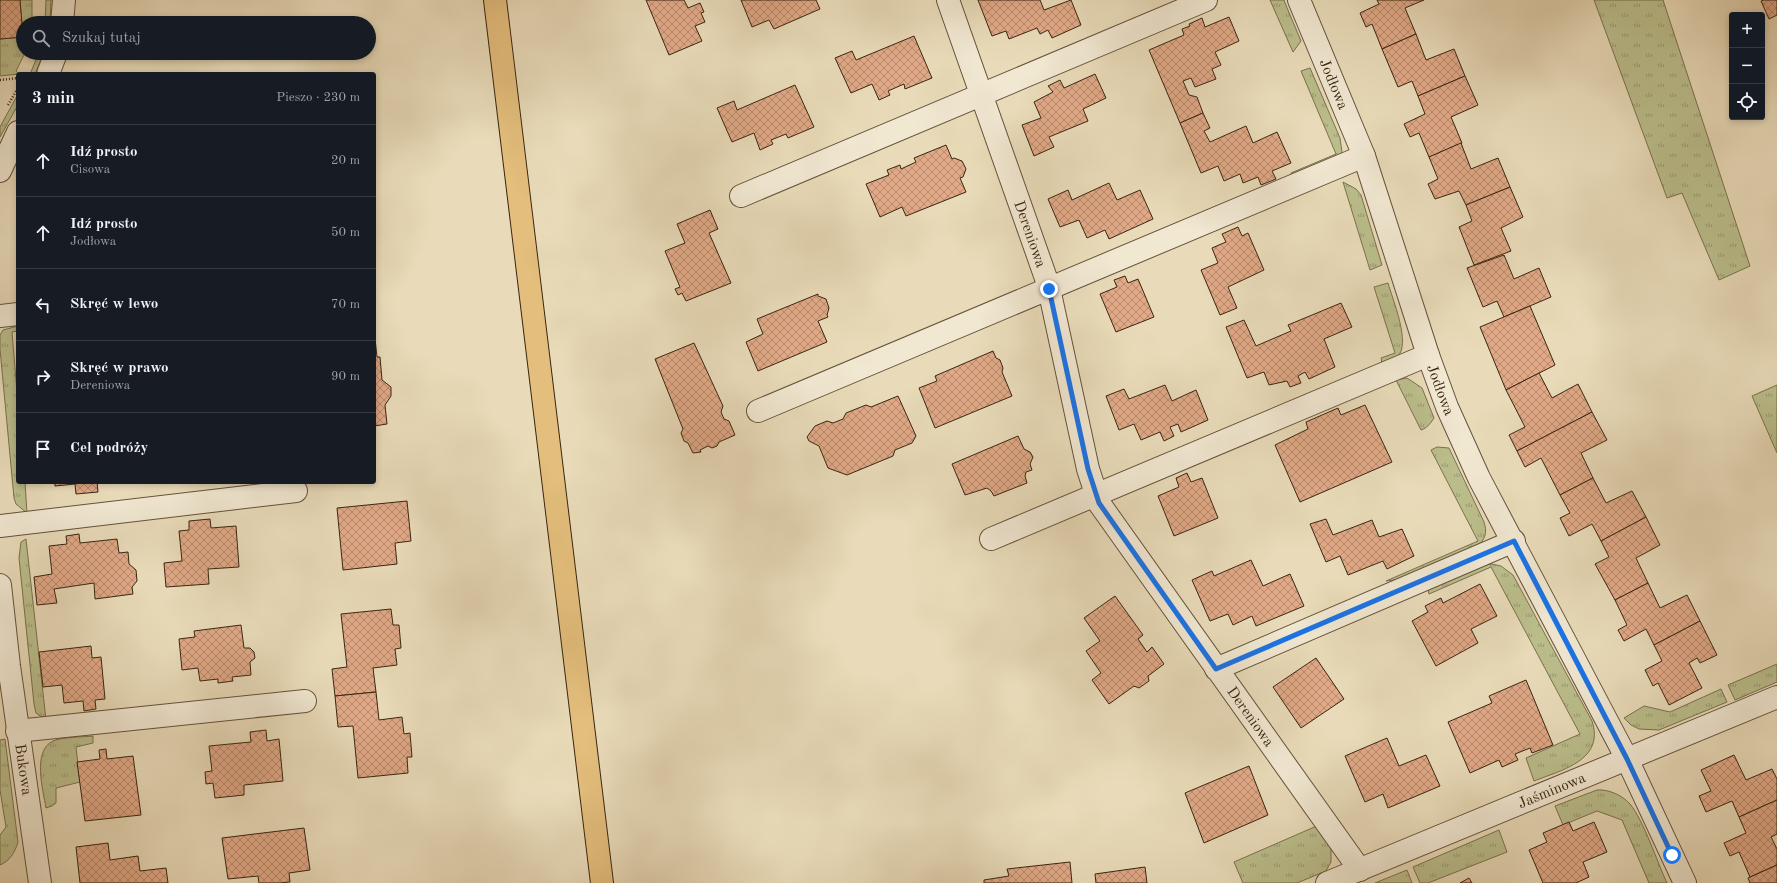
<!DOCTYPE html>
<html lang="pl">
<meta charset="utf-8">
<style>
:root{--surface:#171b24;--page:#242831;--text:#f1f3f6;--muted:#9ea1a6;--line:#363941}
body{margin:0;font-family:"Old Standard TT",serif;background:var(--page);color:var(--text)}
.controls{position:absolute;right:12px;top:12px;display:grid;overflow:hidden;border-radius:4px;box-shadow:0 2px 6px #0003}
.controls button{width:36px;height:36px;display:grid;place-items:center;padding:0;border:0;border-bottom:1px solid var(--line);background:var(--surface);color:var(--text);font:20px sans-serif}
.stop{position:absolute;width:12px;height:12px;margin:-9px;border:3px solid #1a73e8;border-radius:50%;background:#fff}
.stop.end{background:#1a73e8;border-color:#fff;box-shadow:0 1px 4px #0008}
.list{margin:0;padding:0;list-style:none}
h2{display:flex;justify-content:space-between;align-items:center;height:52px;margin:0;padding:0 16px;font-size:17px}
h2 small{font-size:13px;font-weight:400;color:var(--muted)}
.list li{display:grid;grid-template-columns:26px 1fr auto;gap:12px;align-items:center;box-sizing:border-box;height:72px;padding:0 16px;border-top:1px solid var(--line)}
.list b{display:block;font-size:15px;white-space:nowrap}
.list p{margin:0;font-size:13px;white-space:nowrap;color:var(--muted)}
.list em{font-size:13px;font-style:normal;color:var(--muted)}
.icon{flex:none;width:22px;height:22px;fill:none;stroke:currentColor;stroke-width:2;stroke-linecap:round;stroke-linejoin:round}
.map{position:relative;flex:none;width:1777px;height:883px;overflow:hidden}
.search{position:absolute;background:var(--surface);box-shadow:0 2px 6px #0003;left:16px;top:16px;width:360px;height:44px;display:flex;align-items:center;gap:10px;box-sizing:border-box;padding:0 14px;border-radius:22px;color:var(--muted);font-size:15px}
.panel{position:absolute;background:var(--surface);box-shadow:0 2px 6px #0003;left:16px;top:72px;width:360px;height:412px;border-radius:4px}
.map>svg:first-child{display:block}
</style>
<div class="map">
<svg width="1777" height="883" viewBox="0 0 1777 883">
<defs>
<pattern id="grass-tufts" width="24" height="20" patternUnits="userSpaceOnUse"><rect width="24" height="20" fill="#bbbe8c"/><path d="M3 7l-1-3M5 7V3M7 7l1-3M15 17l-1-3M17 17v-4M19 17l1-3" fill="none" stroke="#999a71"/></pattern>
<pattern id="building-cross-hatch" width="8" height="8" patternUnits="userSpaceOnUse"><rect width="8" height="8" fill="#e1a987"/><path d="M0 0l8 8M0 8l8-8" fill="none" stroke="#b7896d"/></pattern>
</defs>
<rect width="100%" height="100%" fill="#e9dbb9"/>
<filter id="stains"><feTurbulence type="fractalNoise" baseFrequency=".005" numOctaves="4"/><feColorMatrix values="0 0 0 0 .2 0 0 0 0 .09 0 0 0 0 .02 0 0 0 .5 -.17"/></filter>
<radialGradient id="worn" r=".72"><stop offset=".6" stop-color="#630" stop-opacity="0"/><stop offset="1" stop-color="#630" stop-opacity=".3"/></radialGradient>
<g fill="url(#grass-tufts)" stroke="#7a724e">
<path d="M 20,0 L 32,0 L 32,23 L 23,23 L 23,53 L 25,53 L 16,71 L 19,74 L 0,76 L 0,39 L 23,37 Z"/>
<path d="M 46,0 L 51,0 L 50,23 L 45,23 Z"/>
<path d="M 1270,0 L 1284,0 L 1285,3 L 1301,41 L 1293,52 Z"/>
<path d="M 1594,0 L 1663,0 L 1750,266 L 1719,280 L 1682,193 L 1667,198 Z"/>
<path d="M 39,53 L 44,53 L 35,74 L 30,74 Z"/>
<path d="M 1310,68 L 1340,138 L 1342,152 L 1339,156 L 1292,176 L 1291,173 L 1336,154 L 1301,71 Z"/>
<path d="M 18,94 L 18,105 L 0,137 L 0,127 Z"/>
<path d="M 1343,182 L 1356,189 L 1361,195 L 1382,265 L 1370,270 Z"/>
<path d="M 1388,283 C 1392,298 1412,345 1397,357 C 1393,360 1387,361 1382,363 L 1381,358 L 1395,353 L 1374,287 Z"/>
<path d="M 18,326 L 18,331 L 12,332 L 18,404 L 18,482 L 25,482 L 27,513 L 16,504 L 14,498 L 0,349 L 0,335 L 3,330 Z"/>
<path d="M 1407,378 L 1422,388 L 1434,418 C 1430,424 1427,428 1421,430 L 1396,380 Z"/>
<path d="M 1777,385 L 1777,453 L 1752,396 Z"/>
<path d="M 1437,447 L 1449,448 L 1484,522 C 1487,531 1486,537 1480,544 L 1402,579 L 1386,581 L 1478,541 L 1431,450 Z"/>
<path d="M 26,539 L 46,720 L 36,713 L 34,704 L 19,558 L 21,542 Z"/>
<path d="M 1492,564 L 1501,566 L 1513,575 L 1592,721 C 1605,760 1562,770 1534,781 L 1526,758 L 1580,734 L 1491,567 L 1429,594 L 1428,590 L 1485,565 Z"/>
<path d="M 1777,664 L 1777,682 L 1735,700 L 1728,685 Z"/>
<path d="M 1721,689 L 1727,702 L 1659,730 L 1639,729 L 1631,725 L 1624,718 L 1644,706 L 1670,712 Z"/>
<path d="M 93,736 L 93,743 L 76,747 L 80,782 L 56,788 L 56,803 L 52,806 L 46,808 C 43,790 32,751 53,741 C 62,737 83,737 93,736 Z"/>
<path d="M 5,739 L 18,842 C 15,852 10,861 0,865 L 0,835 L 6,827 L 0,790 L 0,740 Z"/>
<path d="M 1597,790 C 1608,789 1622,795 1630,804 C 1644,821 1657,862 1667,883 L 1649,883 L 1622,820 L 1597,811 L 1563,825 L 1555,806 Z"/>
<path d="M 1319,825 L 1331,845 L 1331,862 L 1326,871 L 1297,883 L 1243,883 L 1234,862 Z"/>
<path d="M 1499,830 L 1507,852 L 1428,883 L 1420,883 L 1413,867 Z"/>
<path d="M 1407,870 L 1412,883 L 1375,883 Z"/>
</g>
<g fill="url(#building-cross-hatch)" stroke="#392511">
<path d="M 0,0 L 20,0 L 23,37 L 0,39 Z"/>
<path d="M 646,0 L 684,0 L 688,8 L 700,3 L 704,12 L 701,13 L 705,22 L 695,26 L 702,41 L 669,55 Z"/>
<path d="M 741,0 L 816,0 L 820,9 L 774,29 L 769,20 L 752,27 Z"/>
<path d="M 978,0 L 1040,0 L 1044,10 L 1071,0 L 1081,25 L 1052,38 L 1048,30 L 1040,34 L 1037,28 L 1009,39 L 1006,31 L 992,36 Z"/>
<path d="M 1377,0 L 1424,0 L 1405,8 L 1416,34 L 1382,49 L 1372,24 L 1366,27 L 1360,13 L 1379,4 Z"/>
<path d="M 1764,0 L 1777,0 L 1777,15 L 1769,19 L 1761,1 Z"/>
<path d="M 1229,17 L 1239,41 L 1215,52 L 1221,65 L 1212,69 L 1216,79 L 1195,87 L 1191,78 L 1183,81 L 1189,95 L 1197,97 L 1203,113 L 1180,123 L 1149,50 L 1184,35 L 1182,29 L 1190,26 L 1189,24 L 1202,18 L 1205,27 Z"/>
<path d="M 1416,34 L 1426,60 L 1454,49 L 1465,76 L 1418,96 L 1412,81 L 1398,87 L 1382,49 Z"/>
<path d="M 914,36 L 932,78 L 905,89 L 904,84 L 888,91 L 890,95 L 879,100 L 872,84 L 851,93 L 835,58 L 852,51 L 856,60 Z"/>
<path d="M 1095,74 L 1106,98 L 1083,109 L 1088,121 L 1049,137 L 1054,147 L 1034,156 L 1022,125 L 1041,118 L 1034,102 L 1053,92 L 1048,86 L 1060,80 L 1064,88 Z"/>
<path d="M 1465,76 L 1478,105 L 1451,117 L 1462,143 L 1429,157 L 1419,133 L 1410,137 L 1404,124 L 1425,114 L 1418,96 Z"/>
<path d="M 795,85 L 814,127 L 788,138 L 786,134 L 771,140 L 773,144 L 760,150 L 754,133 L 732,142 L 717,108 L 734,101 L 737,110 Z"/>
<path d="M 1203,113 L 1210,128 L 1204,131 L 1210,142 L 1246,126 L 1253,143 L 1277,132 L 1291,163 L 1272,171 L 1276,179 L 1261,185 L 1258,177 L 1243,183 L 1240,174 L 1224,181 L 1218,166 L 1201,173 L 1180,123 Z"/>
<path d="M 1461,143 L 1471,169 L 1498,158 L 1510,187 L 1466,205 L 1459,191 L 1435,199 L 1428,184 L 1438,179 L 1429,157 Z"/>
<path d="M 946,145 L 952,159 L 954,158 L 962,161 L 966,169 L 963,177 L 960,178 L 966,192 L 906,216 L 902,207 L 880,217 L 866,184 L 889,175 L 887,170 L 900,165 L 901,169 L 916,162 L 914,158 Z"/>
<path d="M 1109,183 L 1117,200 L 1140,190 L 1153,219 L 1109,239 L 1105,230 L 1087,238 L 1079,220 L 1060,227 L 1048,199 L 1068,190 L 1072,200 Z"/>
<path d="M 1510,187 L 1523,217 L 1501,228 L 1511,251 L 1474,265 L 1459,227 L 1472,221 L 1466,205 Z"/>
<path d="M 710,210 L 718,229 L 709,233 L 731,283 L 686,301 L 682,293 L 678,295 L 675,289 L 680,287 L 665,251 L 685,243 L 677,224 Z"/>
<path d="M 1238,227 L 1242,236 L 1248,233 L 1264,270 L 1228,287 L 1237,308 L 1220,315 L 1201,270 L 1218,263 L 1212,248 L 1226,242 L 1222,234 Z"/>
<path d="M 1504,255 L 1514,279 L 1539,268 L 1551,297 L 1504,317 L 1497,301 L 1483,307 L 1467,268 Z"/>
<path d="M 1125,276 L 1128,283 L 1138,279 L 1154,317 L 1116,332 L 1100,294 L 1117,287 L 1114,280 Z"/>
<path d="M 818,294 L 818,296 L 826,299 L 829,308 L 827,315 L 828,317 L 818,321 L 827,342 L 758,371 L 746,342 L 763,334 L 757,319 Z"/>
<path d="M 1341,303 L 1352,327 L 1324,339 L 1335,367 L 1309,379 L 1305,372 L 1298,376 L 1301,383 L 1290,387 L 1287,381 L 1269,385 L 1264,372 L 1247,378 L 1226,327 L 1244,320 L 1256,346 L 1291,331 L 1288,325 Z"/>
<path d="M 1530,306 L 1555,365 L 1506,390 L 1480,327 Z"/>
<path d="M 374,329 L 377,357 L 380,357 L 382,380 L 391,387 L 391,396 L 385,405 L 387,424 L 374,426 Z"/>
<path d="M 694,343 L 723,406 L 721,412 L 724,419 L 729,421 L 735,435 L 719,442 L 717,446 L 712,448 L 708,446 L 700,450 L 701,452 L 693,453 L 688,443 L 684,441 L 681,433 L 683,429 L 655,359 Z"/>
<path d="M 993,351 L 996,358 L 1000,360 L 1003,368 L 1002,372 L 1012,396 L 935,428 L 919,388 L 937,381 L 935,376 Z"/>
<path d="M 1539,373 L 1552,398 L 1578,384 L 1592,412 L 1517,451 L 1509,435 L 1525,427 L 1506,390 Z"/>
<path d="M 1165,385 L 1172,401 L 1196,390 L 1208,420 L 1181,432 L 1178,424 L 1170,427 L 1174,436 L 1164,441 L 1160,432 L 1141,440 L 1134,424 L 1119,430 L 1106,396 L 1124,389 L 1129,399 Z"/>
<path d="M 898,396 L 916,436 L 912,443 L 895,450 L 893,456 L 847,475 L 828,468 L 819,446 L 809,441 L 807,437 L 815,426 L 827,421 L 833,423 L 843,419 L 846,413 L 866,405 L 871,407 Z"/>
<path d="M 1365,405 L 1392,462 L 1300,502 L 1275,445 L 1308,429 L 1306,422 L 1338,408 L 1341,415 Z"/>
<path d="M 1592,412 L 1607,440 L 1581,453 L 1593,478 L 1560,495 L 1541,458 L 1525,467 L 1517,451 Z"/>
<path d="M 1018,436 L 1024,449 L 1030,452 L 1033,457 L 1030,464 L 1032,470 L 1026,472 L 1025,476 L 1027,483 L 994,496 L 991,491 L 987,488 L 965,495 L 952,464 Z"/>
<path d="M 1187,473 L 1191,482 L 1202,478 L 1218,518 L 1174,536 L 1158,496 L 1179,487 L 1176,478 Z"/>
<path d="M 1593,478 L 1606,503 L 1632,491 L 1646,517 L 1601,541 L 1592,524 L 1569,536 L 1560,518 L 1570,513 L 1560,495 Z"/>
<path d="M 55,482 L 97,482 L 98,492 L 76,494 L 75,484 L 55,486 Z"/>
<path d="M 407,501 L 411,541 L 395,543 L 397,564 L 343,570 L 337,508 Z"/>
<path d="M 1646,517 L 1660,545 L 1636,558 L 1648,583 L 1615,600 L 1595,564 L 1609,557 L 1601,541 Z"/>
<path d="M 210,519 L 211,528 L 236,526 L 239,567 L 208,569 L 209,584 L 166,587 L 164,563 L 182,561 L 179,531 L 189,530 L 189,521 Z"/>
<path d="M 1326,519 L 1333,535 L 1372,520 L 1379,537 L 1402,529 L 1414,556 L 1387,569 L 1383,561 L 1348,575 L 1340,556 L 1326,562 L 1310,524 Z"/>
<path d="M 79,534 L 80,543 L 117,539 L 119,553 L 128,552 L 129,564 L 136,570 L 137,581 L 132,587 L 133,594 L 95,599 L 94,583 L 54,589 L 57,603 L 37,605 L 34,577 L 52,574 L 49,546 L 67,544 L 66,536 Z"/>
<path d="M 1251,560 L 1263,586 L 1290,574 L 1304,606 L 1256,626 L 1252,616 L 1233,625 L 1228,614 L 1210,621 L 1192,580 L 1212,571 L 1214,576 Z"/>
<path d="M 1648,583 L 1660,608 L 1687,595 L 1700,621 L 1654,645 L 1646,629 L 1624,641 L 1618,630 L 1627,625 L 1615,600 Z"/>
<path d="M 1480,584 L 1497,616 L 1471,629 L 1478,643 L 1436,666 L 1412,621 L 1428,612 L 1425,606 L 1441,598 L 1443,603 Z"/>
<path d="M 1115,596 L 1143,635 L 1138,639 L 1147,652 L 1152,647 L 1164,664 L 1148,676 L 1149,681 L 1139,688 L 1134,686 L 1109,704 L 1092,680 L 1101,673 L 1086,651 L 1100,641 L 1084,618 Z"/>
<path d="M 391,609 L 393,625 L 399,625 L 401,648 L 395,649 L 397,665 L 373,668 L 376,692 L 335,696 L 332,669 L 347,667 L 341,614 Z"/>
<path d="M 1700,621 L 1717,655 L 1700,663 L 1697,658 L 1689,663 L 1702,688 L 1669,705 L 1658,683 L 1653,686 L 1645,670 L 1662,661 L 1654,645 Z"/>
<path d="M 241,625 L 244,648 L 250,648 L 254,652 L 255,658 L 250,662 L 251,675 L 232,677 L 233,681 L 218,683 L 218,679 L 200,681 L 198,668 L 182,670 L 179,639 L 195,637 L 194,631 Z"/>
<path d="M 91,646 L 92,658 L 101,657 L 105,699 L 95,700 L 96,709 L 84,711 L 83,701 L 64,703 L 62,685 L 43,687 L 39,652 Z"/>
<path d="M 1316,658 L 1344,699 L 1301,728 L 1273,687 Z"/>
<path d="M 1526,680 L 1553,745 L 1532,753 L 1530,748 L 1515,754 L 1518,760 L 1502,767 L 1499,760 L 1470,773 L 1448,722 L 1492,703 L 1489,696 Z"/>
<path d="M 376,692 L 379,720 L 402,717 L 404,734 L 410,733 L 412,757 L 407,757 L 408,773 L 358,778 L 353,726 L 338,727 L 335,696 Z"/>
<path d="M 266,730 L 267,741 L 279,739 L 283,781 L 244,785 L 244,795 L 215,798 L 213,783 L 206,784 L 205,772 L 212,771 L 209,746 L 251,742 L 250,732 Z"/>
<path d="M 1387,738 L 1399,766 L 1426,755 L 1440,786 L 1388,808 L 1383,794 L 1365,802 L 1345,756 Z"/>
<path d="M 106,749 L 107,759 L 133,756 L 141,815 L 85,821 L 77,762 L 100,759 L 99,750 Z"/>
<path d="M 1734,755 L 1746,780 L 1772,769 L 1777,779 L 1777,800 L 1739,817 L 1732,801 L 1706,812 L 1699,796 L 1711,791 L 1701,770 Z"/>
<path d="M 1249,766 L 1268,815 L 1204,843 L 1185,793 Z"/>
<path d="M 1777,800 L 1777,834 L 1771,837 L 1777,849 L 1777,865 L 1750,877 L 1739,852 L 1730,856 L 1724,843 L 1746,833 L 1739,817 Z"/>
<path d="M 1569,822 L 1573,831 L 1594,822 L 1607,852 L 1583,862 L 1589,877 L 1576,883 L 1543,883 L 1529,850 L 1547,842 L 1543,833 Z"/>
<path d="M 304,828 L 310,870 L 289,873 L 290,882 L 279,883 L 259,883 L 258,876 L 228,879 L 222,838 Z"/>
<path d="M 108,843 L 110,860 L 138,856 L 140,871 L 166,868 L 168,883 L 80,883 L 76,847 Z"/>
<path d="M 1070,862 L 1072,883 L 984,883 L 984,880 L 1009,876 L 1007,869 Z"/>
<path d="M 1777,865 L 1777,883 L 1750,883 L 1748,878 Z"/>
<path d="M 1145,867 L 1147,883 L 1096,883 L 1095,874 Z"/>
<path d="M 1469,878 L 1472,883 L 1460,883 Z"/>
</g>
<g fill="none" stroke-linecap="round" stroke-linejoin="round">
<g stroke="#65523b" stroke-width="24">
<g id="minor">
<path id="s1" d="M 948,0 L 1048,284 L 1088,469 L 1099,503 L 1360,870"/>
<path id="s2" d="M 1299,0 L 1364,156 L 1428,355 L 1447,407 L 1479,478 L 1627,759 L 1685,883"/>
<path d="M 62,23 L 64,0"/>
<path d="M 48,74 L 56,53"/>
<path d="M 0,171 L 18,132"/>
<path d="M 741,196 L 1206,0"/>
<path d="M 0,316 L 18,314"/>
<path d="M 758,411 L 1364,156"/>
<path d="M 0,526 L 296,491"/>
<path d="M 991,539 L 1428,355"/>
<path id="s3" d="M 0,585 L 9,666 L 40,883"/>
<path d="M 1216,669 L 1514,541"/>
<path d="M 17,731 L 305,701"/>
<path id="s4" d="M 1327,883 L 1777,697"/>
</g>
</g>
<g stroke="#392511" stroke-width="24">
<path id="major" d="M 495,0 L 602,883"/>
</g>
<g stroke="#392511" stroke-width="2.5" stroke-dasharray="1 2" stroke-linecap="butt">
<path d="M 0,80 L 18,78"/>
<path d="M 8,105 L 18,88"/>
</g>
<use href="#minor" stroke="#f1e8d2" stroke-width="22"/>
<use href="#major" stroke="#e4be7c" stroke-width="22"/>
</g>
<g fill="none" stroke-linecap="round" stroke-linejoin="round">
<path stroke="#1a73e8" stroke-width="5" d="M 1049,289 L 1088,469 L 1099,503 L 1216,669 L 1514,541 L 1627,759 L 1672,855"/>
</g>
<g text-anchor="middle" stroke-width="3" stroke-linejoin="round" paint-order="stroke">
<g font-size="15" fill="#392511" stroke="#f1e8d2">
<text dy="5" stroke="none"><textPath href="#s2" startOffset="91">Jodłowa</textPath></text>
<text dy="5" stroke="none"><textPath href="#s1" startOffset="248">Dereniowa</textPath></text>
<text dy="5" stroke="none"><textPath href="#s2" startOffset="415">Jodłowa</textPath></text>
<text dy="5" stroke="none"><textPath href="#s1" startOffset="788">Dereniowa</textPath></text>
<text dy="5" stroke="none"><textPath href="#s3" startOffset="186">Bukowa</textPath></text>
<text dy="5" stroke="none"><textPath href="#s4" startOffset="243">Jaśminowa</textPath></text>
</g>
</g>
<rect width="100%" height="100%" filter="url(#stains)"/>
<rect width="100%" height="100%" fill="url(#worn)"/>
</svg>
<div class="controls">
<button>+</button>
<button>−</button>
<button><svg class="icon" aria-label="locate" viewBox="0 0 24 24"><circle cx="12" cy="12" r="6"/><path d="M12 2v4M12 18v4M2 12h4M18 12h4"/></svg></button>
</div>
<div class="stop" style="left:1672px;top:855px"></div>
<div class="stop end" style="left:1049px;top:289px"></div>
<div class="search"><svg class="icon" aria-label="search" viewBox="0 0 24 24"><circle cx="10" cy="10" r="6"/><path d="M15 15l6 6"/></svg>Szukaj tutaj</div>
<section class="panel">
<h2>3 min<small>Pieszo · 230 m</small></h2>
<ul class="list">
<li><svg class="icon" aria-label="ahead" viewBox="0 0 24 24"><path d="M12 20V5M6 11l6-6 6 6"/></svg><div><b>Idź prosto</b><p>Cisowa</p></div><em>20 m</em></li>
<li><svg class="icon" aria-label="ahead" viewBox="0 0 24 24"><path d="M12 20V5M6 11l6-6 6 6"/></svg><div><b>Idź prosto</b><p>Jodłowa</p></div><em>50 m</em></li>
<li><svg class="icon" aria-label="left" viewBox="0 0 24 24"><path d="M17 20v-9H6M10 6l-5 5 5 5"/></svg><div><b>Skręć w lewo</b></div><em>70 m</em></li>
<li><svg class="icon" aria-label="right" viewBox="0 0 24 24"><path d="M7 20v-9h11M14 6l5 5-5 5"/></svg><div><b>Skręć w prawo</b><p>Dereniowa</p></div><em>90 m</em></li>
<li><svg class="icon" aria-label="arrive" viewBox="0 0 24 24"><path d="M6 21V4h12l-3 4 3 4H6"/></svg><div><b>Cel podróży</b></div></li>
</ul>
</section>
</div>
